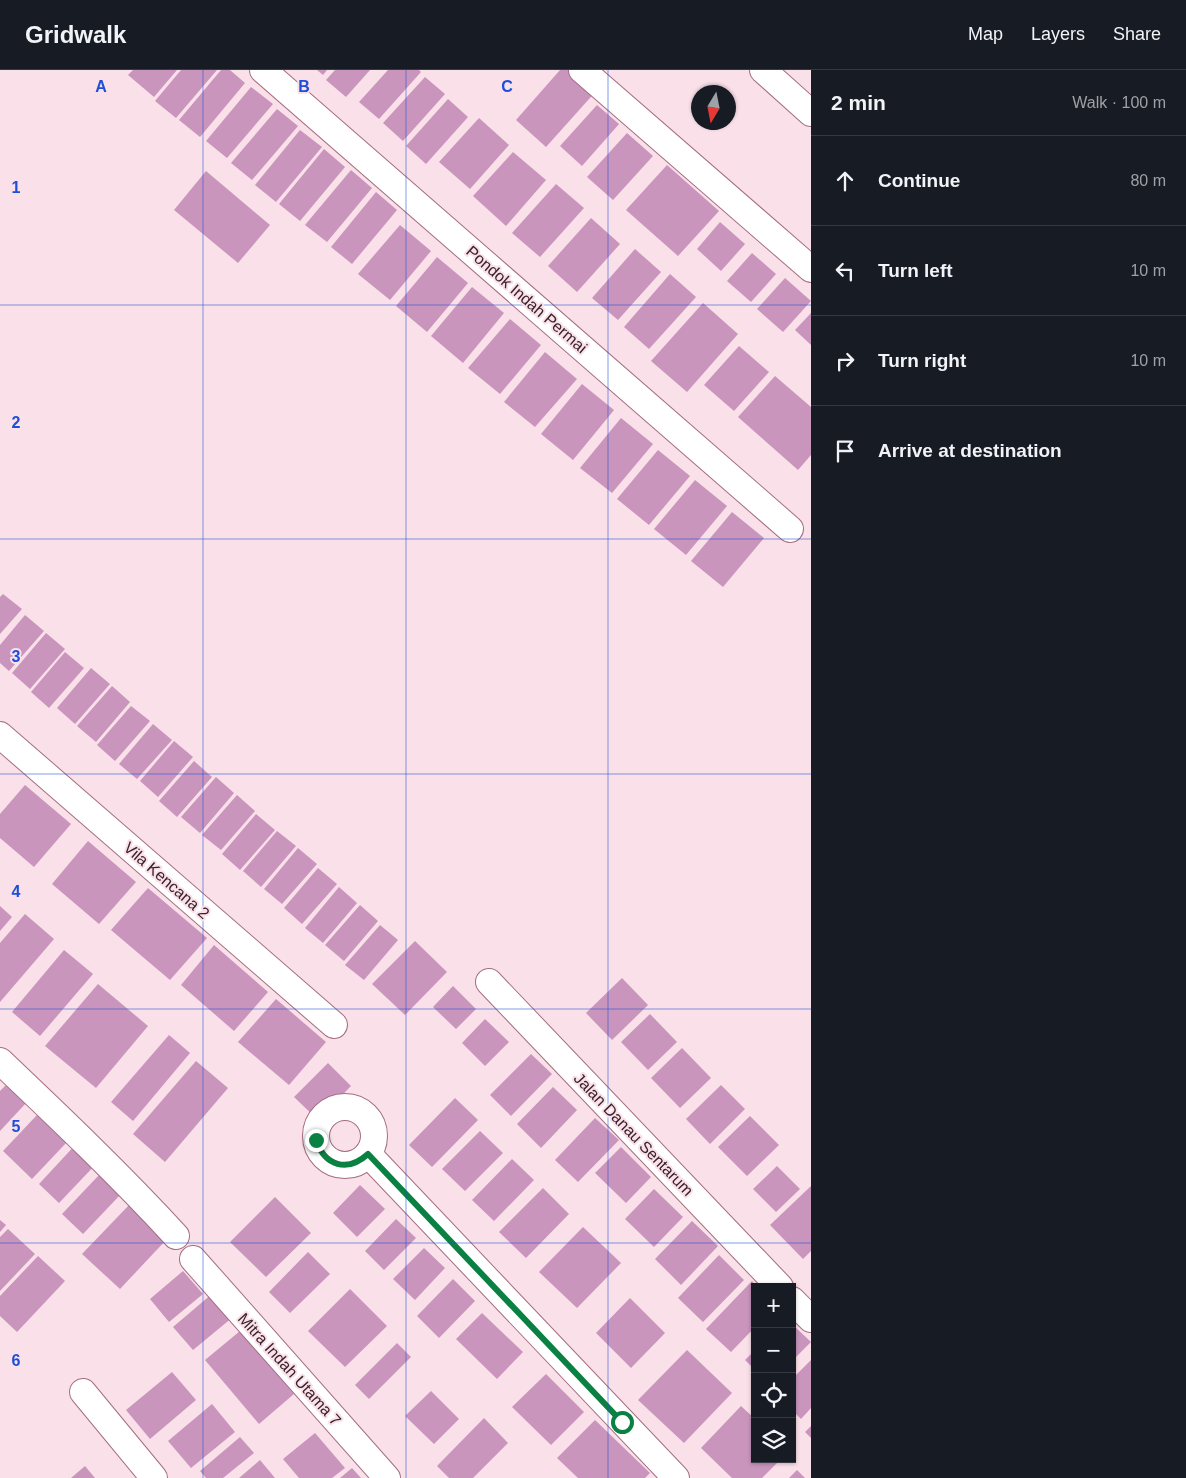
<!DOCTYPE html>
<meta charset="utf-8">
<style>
:root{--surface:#171b24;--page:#20242c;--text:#f1f3f6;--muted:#9ea1a6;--line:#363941}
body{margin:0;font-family:Helvetica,sans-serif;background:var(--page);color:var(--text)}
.controls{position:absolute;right:15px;bottom:15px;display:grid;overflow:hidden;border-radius:0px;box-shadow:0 1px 4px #0004}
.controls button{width:45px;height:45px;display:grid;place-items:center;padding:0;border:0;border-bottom:1px solid var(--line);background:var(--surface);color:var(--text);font:25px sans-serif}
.compass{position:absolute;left:691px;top:15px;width:45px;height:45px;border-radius:50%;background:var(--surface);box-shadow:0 1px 4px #0004;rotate:190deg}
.stop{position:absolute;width:15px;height:15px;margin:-11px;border:4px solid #0b8043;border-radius:50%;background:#fff}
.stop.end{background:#0b8043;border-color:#fff;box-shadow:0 1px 5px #0008}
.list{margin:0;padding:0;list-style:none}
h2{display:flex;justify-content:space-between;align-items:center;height:65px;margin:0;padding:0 20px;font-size:21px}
h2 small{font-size:16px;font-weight:400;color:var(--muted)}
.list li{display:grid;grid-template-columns:32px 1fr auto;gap:15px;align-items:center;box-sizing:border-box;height:90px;padding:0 20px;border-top:1px solid var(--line)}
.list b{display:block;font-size:19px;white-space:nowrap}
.list em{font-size:16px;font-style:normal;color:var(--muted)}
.icon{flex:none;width:28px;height:28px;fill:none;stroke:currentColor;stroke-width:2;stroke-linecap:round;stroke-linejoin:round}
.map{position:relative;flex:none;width:811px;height:1408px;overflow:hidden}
header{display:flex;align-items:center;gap:30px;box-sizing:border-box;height:70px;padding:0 25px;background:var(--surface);border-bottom:1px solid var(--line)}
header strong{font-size:24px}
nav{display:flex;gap:28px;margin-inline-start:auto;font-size:18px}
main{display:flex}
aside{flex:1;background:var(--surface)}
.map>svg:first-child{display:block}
</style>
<header>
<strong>Gridwalk</strong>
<nav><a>Map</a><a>Layers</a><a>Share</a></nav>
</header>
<main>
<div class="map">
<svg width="811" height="1408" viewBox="0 0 811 1408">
<rect width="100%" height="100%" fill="#fae0e9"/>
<g fill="#c995bd">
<path d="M 133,0 L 177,0 L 154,27 L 128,5 Z"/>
<path d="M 181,0 L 217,0 L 176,48 L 155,31 Z"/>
<path d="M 221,0 L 230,0 L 245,13 L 200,67 L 179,50 Z"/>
<path d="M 317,0 L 327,0 L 323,5 Z"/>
<path d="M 335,0 L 370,0 L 346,27 L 326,10 Z"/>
<path d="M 388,0 L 419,0 L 421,2 L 379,49 L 359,32 Z"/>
<path d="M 560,0 L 577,0 L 598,19 L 546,77 L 516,50 Z"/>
<path d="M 425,7 L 445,24 L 403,71 L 383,53 Z"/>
<path d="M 251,17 L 273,34 L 227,88 L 206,71 Z"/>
<path d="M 448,29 L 468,47 L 426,94 L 406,76 Z"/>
<path d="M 597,35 L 619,54 L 582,96 L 560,76 Z"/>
<path d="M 277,39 L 298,56 L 252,110 L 231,93 Z"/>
<path d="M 479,48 L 509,75 L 470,119 L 439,92 Z"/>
<path d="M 300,60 L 322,77 L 276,132 L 255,115 Z"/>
<path d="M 627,63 L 653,86 L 613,130 L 587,107 Z"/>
<path d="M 324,79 L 345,97 L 300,151 L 279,134 Z"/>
<path d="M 513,82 L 546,110 L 506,156 L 473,126 Z"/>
<path d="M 667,95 L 719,141 L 678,186 L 626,140 Z"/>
<path d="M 351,100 L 372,118 L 327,172 L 305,155 Z"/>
<path d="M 206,101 L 270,155 L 238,193 L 174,140 Z"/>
<path d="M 556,114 L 584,138 L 540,187 L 512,163 Z"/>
<path d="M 376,122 L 397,140 L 352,194 L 331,177 Z"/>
<path d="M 591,148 L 620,174 L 577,222 L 548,196 Z"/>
<path d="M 720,152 L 745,174 L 721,201 L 697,179 Z"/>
<path d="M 400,155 L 431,181 L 390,230 L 358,204 Z"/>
<path d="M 635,179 L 661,202 L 618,250 L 592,228 Z"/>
<path d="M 752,183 L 776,204 L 751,232 L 727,211 Z"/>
<path d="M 437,187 L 468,213 L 427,262 L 396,236 Z"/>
<path d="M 670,204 L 696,227 L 649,279 L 624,257 Z"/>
<path d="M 785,208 L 811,231 L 783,262 L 757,239 Z"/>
<path d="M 472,217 L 504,243 L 463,293 L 431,266 Z"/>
<path d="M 703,233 L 738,264 L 687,322 L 651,291 Z"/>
<path d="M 811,243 L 811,275 L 795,260 Z"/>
<path d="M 510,249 L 541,275 L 500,324 L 468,298 Z"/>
<path d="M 739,276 L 769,302 L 734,341 L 704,315 Z"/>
<path d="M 545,282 L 577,309 L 535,357 L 504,332 Z"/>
<path d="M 775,306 L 811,337 L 811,385 L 798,400 L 738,347 Z"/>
<path d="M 582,314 L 614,340 L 573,390 L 541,364 Z"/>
<path d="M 621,348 L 653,374 L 612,423 L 580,398 Z"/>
<path d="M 658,380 L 690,406 L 649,455 L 617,429 Z"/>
<path d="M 695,410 L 727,436 L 686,485 L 654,459 Z"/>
<path d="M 732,442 L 764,468 L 723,517 L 691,491 Z"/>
<path d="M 3,524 L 22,539 L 0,564 L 0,527 Z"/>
<path d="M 25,545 L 44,561 L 9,601 L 0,593 L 0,575 Z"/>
<path d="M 46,563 L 65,579 L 30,619 L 12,603 Z"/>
<path d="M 65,582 L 84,598 L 49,638 L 31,622 Z"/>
<path d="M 91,598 L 110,614 L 75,654 L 57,638 Z"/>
<path d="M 112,616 L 130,632 L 96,672 L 77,656 Z"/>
<path d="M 131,636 L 150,651 L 115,691 L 97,675 Z"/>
<path d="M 153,654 L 172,670 L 137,709 L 119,694 Z"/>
<path d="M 174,671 L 193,687 L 158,727 L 140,711 Z"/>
<path d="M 194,691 L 212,707 L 177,747 L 159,731 Z"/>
<path d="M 216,707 L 234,723 L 200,763 L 181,747 Z"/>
<path d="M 25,715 L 71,754 L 34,797 L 0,768 L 0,744 Z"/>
<path d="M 237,725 L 255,741 L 221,780 L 202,765 Z"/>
<path d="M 256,744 L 275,760 L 240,800 L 222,784 Z"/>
<path d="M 277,761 L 296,776 L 261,817 L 243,801 Z"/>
<path d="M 88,771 L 136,812 L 99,854 L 52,814 Z"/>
<path d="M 298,778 L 317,794 L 282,834 L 264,819 Z"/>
<path d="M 318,798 L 337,814 L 302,854 L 284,838 Z"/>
<path d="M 339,817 L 357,833 L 323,873 L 305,858 Z"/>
<path d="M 148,818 L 207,868 L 170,910 L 111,860 Z"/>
<path d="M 360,835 L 378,851 L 344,891 L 325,875 Z"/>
<path d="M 0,836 L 12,847 L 0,861 Z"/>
<path d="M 25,844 L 54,869 L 0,932 L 0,873 Z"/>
<path d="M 380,855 L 398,870 L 364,910 L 345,895 Z"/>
<path d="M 415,871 L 447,902 L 405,945 L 372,914 Z"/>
<path d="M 214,875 L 268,922 L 234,961 L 181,915 Z"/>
<path d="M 64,880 L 93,904 L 40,966 L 12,942 Z"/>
<path d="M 622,908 L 648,935 L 612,970 L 586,943 Z"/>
<path d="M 98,914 L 148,956 L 96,1018 L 45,976 Z"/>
<path d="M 453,916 L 476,939 L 456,959 L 433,937 Z"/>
<path d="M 276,929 L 326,972 L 289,1015 L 238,972 Z"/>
<path d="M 650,944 L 677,972 L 648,1000 L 621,972 Z"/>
<path d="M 485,949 L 509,972 L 485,996 L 462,973 Z"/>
<path d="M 169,965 L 190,983 L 133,1051 L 111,1032 Z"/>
<path d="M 682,978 L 711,1008 L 680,1038 L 651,1008 Z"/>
<path d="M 531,984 L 552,1004 L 511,1046 L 490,1025 Z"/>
<path d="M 196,991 L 228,1018 L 165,1092 L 133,1064 Z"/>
<path d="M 328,993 L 351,1016 L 318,1050 L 294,1027 Z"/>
<path d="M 7,1014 L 27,1032 L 0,1061 L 0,1021 Z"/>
<path d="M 721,1015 L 745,1039 L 710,1074 L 686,1049 Z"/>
<path d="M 553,1017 L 577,1040 L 541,1078 L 517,1054 Z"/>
<path d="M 455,1028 L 478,1050 L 432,1097 L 409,1075 Z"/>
<path d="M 37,1045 L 67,1072 L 32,1109 L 3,1081 Z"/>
<path d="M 750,1046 L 779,1075 L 747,1106 L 718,1077 Z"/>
<path d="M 595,1048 L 619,1070 L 578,1112 L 555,1090 Z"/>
<path d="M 480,1061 L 503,1083 L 465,1121 L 442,1099 Z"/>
<path d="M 78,1072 L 98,1092 L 59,1133 L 39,1114 Z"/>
<path d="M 621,1077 L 651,1107 L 626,1133 L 595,1103 Z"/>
<path d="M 512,1089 L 534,1110 L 494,1151 L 472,1130 Z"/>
<path d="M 777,1096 L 800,1119 L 776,1142 L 753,1119 Z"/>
<path d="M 100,1104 L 121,1124 L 83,1164 L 62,1144 Z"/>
<path d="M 360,1115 L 385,1139 L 357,1167 L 333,1143 Z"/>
<path d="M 811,1116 L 811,1181 L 803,1189 L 770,1155 Z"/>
<path d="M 543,1118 L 569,1144 L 526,1188 L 499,1162 Z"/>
<path d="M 654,1119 L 683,1147 L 654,1177 L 625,1149 Z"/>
<path d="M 275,1127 L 311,1163 L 266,1207 L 230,1172 Z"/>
<path d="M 130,1134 L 167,1169 L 120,1219 L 82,1184 Z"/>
<path d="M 396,1149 L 416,1168 L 384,1200 L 365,1181 Z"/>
<path d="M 0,1150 L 6,1155 L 0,1162 Z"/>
<path d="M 692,1151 L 718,1176 L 681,1215 L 655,1189 Z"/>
<path d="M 583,1157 L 621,1193 L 577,1238 L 539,1202 Z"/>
<path d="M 8,1159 L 35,1184 L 0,1221 L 0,1167 Z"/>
<path d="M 424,1178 L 445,1198 L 415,1230 L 393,1209 Z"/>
<path d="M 308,1182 L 330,1204 L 290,1243 L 269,1222 Z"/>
<path d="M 719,1185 L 744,1210 L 703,1252 L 678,1228 Z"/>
<path d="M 38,1186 L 65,1211 L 17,1262 L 0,1246 L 0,1226 Z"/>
<path d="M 183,1201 L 203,1224 L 169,1252 L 150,1229 Z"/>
<path d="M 453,1209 L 475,1231 L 439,1268 L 417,1246 Z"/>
<path d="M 752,1211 L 757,1217 L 755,1217 L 755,1257 L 731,1282 L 706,1259 Z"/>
<path d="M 350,1219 L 387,1256 L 345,1297 L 308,1261 Z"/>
<path d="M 213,1223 L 233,1247 L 193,1280 L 173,1257 Z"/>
<path d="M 630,1228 L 665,1263 L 631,1298 L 596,1263 Z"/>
<path d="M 482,1243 L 523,1282 L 497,1309 L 456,1269 Z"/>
<path d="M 792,1254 L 811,1272 L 792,1291 Z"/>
<path d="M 240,1261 L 294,1324 L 259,1354 L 205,1290 Z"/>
<path d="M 397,1273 L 411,1287 L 369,1329 L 355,1315 Z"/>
<path d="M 687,1280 L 732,1323 L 684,1373 L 638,1330 Z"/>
<path d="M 755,1280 L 755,1300 L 745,1290 Z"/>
<path d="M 811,1290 L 811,1338 L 801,1349 L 792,1340 L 792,1309 Z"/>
<path d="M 172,1302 L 196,1330 L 150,1369 L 126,1340 Z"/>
<path d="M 546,1304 L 584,1342 L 551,1375 L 512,1337 Z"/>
<path d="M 431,1321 L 459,1349 L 434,1374 L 405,1346 Z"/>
<path d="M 212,1334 L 235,1362 L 191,1398 L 168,1371 Z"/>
<path d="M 741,1336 L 755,1349 L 755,1389 L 781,1389 L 762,1408 L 732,1408 L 701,1378 Z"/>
<path d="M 484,1348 L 508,1373 L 473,1408 L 449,1408 L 437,1396 Z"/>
<path d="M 595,1350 L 650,1403 L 645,1408 L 578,1408 L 557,1388 Z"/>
<path d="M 811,1356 L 811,1368 L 805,1362 Z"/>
<path d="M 315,1363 L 345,1398 L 332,1408 L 299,1408 L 283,1389 Z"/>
<path d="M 240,1367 L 254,1383 L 223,1408 L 206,1408 L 200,1401 Z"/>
<path d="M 260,1390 L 275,1408 L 239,1408 Z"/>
<path d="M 85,1396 L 95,1408 L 71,1408 Z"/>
<path d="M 352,1398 L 361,1408 L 340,1408 Z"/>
<path d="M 797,1400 L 805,1408 L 789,1408 Z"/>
</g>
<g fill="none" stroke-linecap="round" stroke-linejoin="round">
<g stroke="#a46d82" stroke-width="28">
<g id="street">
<path d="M 263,0 L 790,459"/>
<path d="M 582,0 L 811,199"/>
<path d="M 763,0 L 811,43"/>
<path d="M 0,665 L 334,955"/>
<path d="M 489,912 L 780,1217"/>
<path d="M 0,991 C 60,1048 120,1105 176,1166"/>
<circle cx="345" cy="1066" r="29"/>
<path d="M 368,1084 L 676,1408"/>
<path d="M 193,1189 L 387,1408"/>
<path d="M 792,1230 L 811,1249"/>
<path d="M 83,1322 L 154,1408"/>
</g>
</g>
<use href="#street" stroke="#fff" stroke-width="26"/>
</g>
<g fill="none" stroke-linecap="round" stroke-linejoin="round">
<path stroke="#0b8043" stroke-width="6" d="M 316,1070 C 325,1096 347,1103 368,1084 L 622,1352"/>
</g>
<path fill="none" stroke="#1d4ed8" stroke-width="1" stroke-opacity="0.55" d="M 203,0 L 203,1408M 406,0 L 406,1408M 608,0 L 608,1408M 0,235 L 811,235M 0,469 L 811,469M 0,704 L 811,704M 0,939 L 811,939M 0,1173 L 811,1173"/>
<g text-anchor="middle" stroke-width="4" stroke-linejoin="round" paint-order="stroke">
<g font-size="16" fill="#39222b" stroke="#fae0e9">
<text transform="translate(527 229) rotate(41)" y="6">Pondok Indah Permai</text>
<text transform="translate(167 810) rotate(41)" y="6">Vila Kencana 2</text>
<text transform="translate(634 1064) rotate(46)" y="6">Jalan Danau Sentarum</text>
<text transform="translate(290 1299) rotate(48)" y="6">Mitra Indah Utama 7</text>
</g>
</g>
<g font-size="16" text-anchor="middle" font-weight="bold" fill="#1d4ed8" stroke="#fae0e9" stroke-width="4" stroke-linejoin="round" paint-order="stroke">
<text x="101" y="22">A</text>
<text x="304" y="22">B</text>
<text x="507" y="22">C</text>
<text x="16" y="123">1</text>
<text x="16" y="358">2</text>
<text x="16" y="592">3</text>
<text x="16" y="827">4</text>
<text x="16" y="1062">5</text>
<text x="16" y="1296">6</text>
</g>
</svg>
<div class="controls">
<button>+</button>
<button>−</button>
<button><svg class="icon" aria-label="locate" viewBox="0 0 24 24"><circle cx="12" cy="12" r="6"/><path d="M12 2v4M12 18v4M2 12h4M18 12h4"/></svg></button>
<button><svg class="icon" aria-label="layers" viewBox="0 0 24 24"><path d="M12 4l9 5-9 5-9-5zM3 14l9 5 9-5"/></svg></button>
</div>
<svg class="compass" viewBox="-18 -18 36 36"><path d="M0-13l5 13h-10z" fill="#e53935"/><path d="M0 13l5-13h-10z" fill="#9ea1a6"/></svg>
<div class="stop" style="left:622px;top:1352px"></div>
<div class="stop end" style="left:316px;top:1070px"></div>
</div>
<aside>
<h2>2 min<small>Walk · 100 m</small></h2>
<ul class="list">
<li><svg class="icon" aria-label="ahead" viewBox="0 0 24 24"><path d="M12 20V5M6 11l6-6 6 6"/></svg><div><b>Continue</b></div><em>80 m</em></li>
<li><svg class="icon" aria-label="left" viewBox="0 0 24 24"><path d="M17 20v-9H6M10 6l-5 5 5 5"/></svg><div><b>Turn left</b></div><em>10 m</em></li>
<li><svg class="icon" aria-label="right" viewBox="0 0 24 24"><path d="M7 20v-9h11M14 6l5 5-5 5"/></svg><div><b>Turn right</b></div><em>10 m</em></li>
<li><svg class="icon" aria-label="arrive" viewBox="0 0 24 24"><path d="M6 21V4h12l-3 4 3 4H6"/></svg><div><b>Arrive at destination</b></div></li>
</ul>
</aside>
</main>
